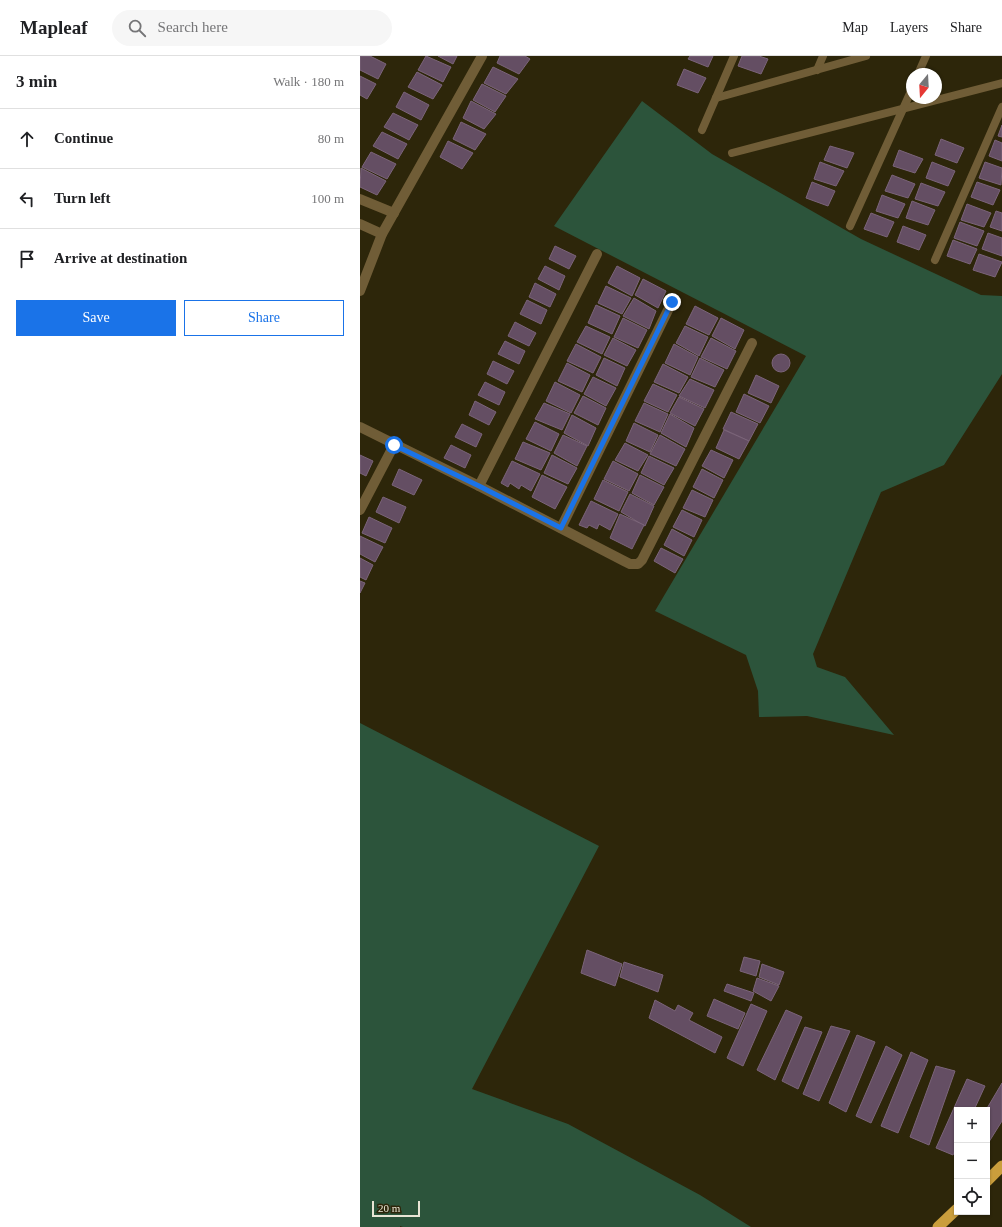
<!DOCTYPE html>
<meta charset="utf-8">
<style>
:root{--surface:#fff;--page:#f6f6f6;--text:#202124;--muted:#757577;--line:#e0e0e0;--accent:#1a73e8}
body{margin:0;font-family:Georgia,serif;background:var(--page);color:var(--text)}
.controls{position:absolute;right:12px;bottom:12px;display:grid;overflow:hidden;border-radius:0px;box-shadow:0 1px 3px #0004}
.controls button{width:36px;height:36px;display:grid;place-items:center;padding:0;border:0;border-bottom:1px solid var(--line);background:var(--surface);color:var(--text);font:20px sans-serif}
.compass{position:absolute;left:546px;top:12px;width:36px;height:36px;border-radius:50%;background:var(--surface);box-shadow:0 1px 3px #0004;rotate:198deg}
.scale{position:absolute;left:12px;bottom:10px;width:48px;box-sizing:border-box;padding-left:4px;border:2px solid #e9e5d5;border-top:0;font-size:11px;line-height:14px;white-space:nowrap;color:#e9e5d5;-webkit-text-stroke:3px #2d260a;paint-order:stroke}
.stop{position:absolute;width:12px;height:12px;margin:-9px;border:3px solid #1a73e8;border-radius:50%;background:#fff}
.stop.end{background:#1a73e8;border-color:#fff;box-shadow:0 1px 4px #0008}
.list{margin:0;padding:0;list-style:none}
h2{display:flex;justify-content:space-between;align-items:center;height:52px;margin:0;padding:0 16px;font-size:17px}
h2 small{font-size:13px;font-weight:400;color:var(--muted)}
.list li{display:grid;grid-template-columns:26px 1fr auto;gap:12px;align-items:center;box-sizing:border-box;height:60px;padding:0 16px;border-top:1px solid var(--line)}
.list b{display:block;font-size:15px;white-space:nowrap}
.list em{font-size:13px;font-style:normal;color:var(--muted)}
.actions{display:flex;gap:8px;padding:12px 16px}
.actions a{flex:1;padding:9px 0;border:1px solid var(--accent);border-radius:0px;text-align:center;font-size:14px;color:var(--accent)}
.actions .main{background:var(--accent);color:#fff}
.icon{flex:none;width:22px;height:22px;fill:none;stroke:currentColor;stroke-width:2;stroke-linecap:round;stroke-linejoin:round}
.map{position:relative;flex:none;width:642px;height:1171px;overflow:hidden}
header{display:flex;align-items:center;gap:24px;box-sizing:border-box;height:56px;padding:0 20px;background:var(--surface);border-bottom:1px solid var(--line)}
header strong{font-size:19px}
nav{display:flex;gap:22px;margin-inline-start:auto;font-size:14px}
.search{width:280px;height:36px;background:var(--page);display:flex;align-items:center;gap:10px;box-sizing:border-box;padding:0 14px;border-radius:22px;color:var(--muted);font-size:15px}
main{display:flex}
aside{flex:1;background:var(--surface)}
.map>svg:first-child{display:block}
</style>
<header>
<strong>Mapleaf</strong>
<div class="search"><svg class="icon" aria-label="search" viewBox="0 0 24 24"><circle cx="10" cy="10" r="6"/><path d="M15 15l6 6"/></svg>Search here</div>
<nav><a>Map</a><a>Layers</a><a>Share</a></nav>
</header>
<main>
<aside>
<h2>3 min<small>Walk · 180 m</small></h2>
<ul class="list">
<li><svg class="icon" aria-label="ahead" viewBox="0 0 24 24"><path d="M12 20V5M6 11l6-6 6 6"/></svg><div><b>Continue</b></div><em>80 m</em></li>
<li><svg class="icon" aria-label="left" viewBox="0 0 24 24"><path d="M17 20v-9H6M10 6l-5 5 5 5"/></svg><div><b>Turn left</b></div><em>100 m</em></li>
<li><svg class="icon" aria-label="arrive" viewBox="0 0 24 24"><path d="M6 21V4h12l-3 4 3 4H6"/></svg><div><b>Arrive at destination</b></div></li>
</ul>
<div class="actions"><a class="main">Save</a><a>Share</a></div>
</aside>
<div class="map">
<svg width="642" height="1171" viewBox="0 0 642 1171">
<rect width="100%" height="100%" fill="#2d260a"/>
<g fill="#2c543b">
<path d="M 282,45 L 352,98 L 501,183 L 621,239 L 642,240 L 642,318 L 584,409 L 521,436 L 453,598 L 457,611 L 485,621 L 534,679 L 447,660 L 399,661 L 398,635 L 386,599 L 295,555 L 446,300 L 194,170 Z"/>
<path d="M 0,667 L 239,790 L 112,1033 L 208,1068 L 340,1139 L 391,1171 L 43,1171 L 40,1170 L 40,1171 L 0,1171 Z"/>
</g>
<g fill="#644e63" stroke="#7b647a">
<path d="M 0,0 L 10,0 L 26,8 L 18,23 L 0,14 Z"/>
<path d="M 66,0 L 91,11 L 83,26 L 58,14 Z"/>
<path d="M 78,0 L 97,0 L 93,8 Z"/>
<path d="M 140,0 L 165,0 L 170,3 L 159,18 L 137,7 Z"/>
<path d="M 330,0 L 353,0 L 348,11 L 328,3 Z"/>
<path d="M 382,0 L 399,0 L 408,3 L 401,18 L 378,10 Z"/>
<path d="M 133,11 L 158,23 L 146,38 L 124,27 Z"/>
<path d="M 324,13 L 346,22 L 338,37 L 317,29 Z"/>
<path d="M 57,16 L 82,29 L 73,43 L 48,31 Z"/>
<path d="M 0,20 L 16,28 L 7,43 L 0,39 Z"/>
<path d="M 122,28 L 146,40 L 135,56 L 113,44 Z"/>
<path d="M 44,36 L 69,49 L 61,64 L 36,51 Z"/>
<path d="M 111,45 L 136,58 L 124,73 L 103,62 Z"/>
<path d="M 33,57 L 58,69 L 49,84 L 24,71 Z"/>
<path d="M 101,66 L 126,78 L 115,94 L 93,83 Z"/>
<path d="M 642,69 L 642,81 L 638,80 Z"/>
<path d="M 22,76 L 47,88 L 38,103 L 13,90 Z"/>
<path d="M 581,83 L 604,92 L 597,107 L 575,99 Z"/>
<path d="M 635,84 L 642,87 L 642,105 L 629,100 Z"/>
<path d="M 88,85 L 113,97 L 102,113 L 80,101 Z"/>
<path d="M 470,90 L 494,97 L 487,112 L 464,104 Z"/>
<path d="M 539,94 L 563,103 L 555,117 L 533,110 Z"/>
<path d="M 11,96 L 36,108 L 27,123 L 2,111 Z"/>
<path d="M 460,106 L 484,115 L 476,130 L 454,123 Z"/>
<path d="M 572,106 L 595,115 L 588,130 L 566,122 Z"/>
<path d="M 625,106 L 642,112 L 641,129 L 619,122 Z"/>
<path d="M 1,112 L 26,125 L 17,139 L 0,131 Z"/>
<path d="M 532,119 L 555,128 L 548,142 L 525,135 Z"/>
<path d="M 452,126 L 475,135 L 468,150 L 446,142 Z"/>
<path d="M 617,126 L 640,134 L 633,149 L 611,141 Z"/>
<path d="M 561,127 L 585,136 L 578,150 L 555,143 Z"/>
<path d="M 522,139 L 545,148 L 538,162 L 516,155 Z"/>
<path d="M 552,145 L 575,154 L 568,169 L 546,162 Z"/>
<path d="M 607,148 L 631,157 L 624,171 L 601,164 Z"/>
<path d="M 636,155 L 642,157 L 642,175 L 630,171 Z"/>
<path d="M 511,157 L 534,166 L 527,181 L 504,173 Z"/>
<path d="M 600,166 L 624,175 L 617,190 L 594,182 Z"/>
<path d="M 543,170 L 566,179 L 559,194 L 537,186 Z"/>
<path d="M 628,177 L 642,182 L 642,200 L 622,193 Z"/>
<path d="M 593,184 L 617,193 L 610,208 L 587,200 Z"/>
<path d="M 195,190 L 216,200 L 209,213 L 189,203 Z"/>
<path d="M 619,198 L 642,206 L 635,221 L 613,214 Z"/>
<path d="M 185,210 L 205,220 L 199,234 L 178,223 Z"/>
<path d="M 257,210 L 280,222 L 272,240 L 248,227 Z"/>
<path d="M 283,223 L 306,235 L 298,252 L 275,239 Z"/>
<path d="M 175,227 L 196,238 L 190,251 L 169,241 Z"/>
<path d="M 246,230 L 271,242 L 262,258 L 238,247 Z"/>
<path d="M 274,242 L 296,255 L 289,273 L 263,260 Z"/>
<path d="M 167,244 L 187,254 L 181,268 L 160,258 Z"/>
<path d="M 236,249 L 260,260 L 252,278 L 228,267 Z"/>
<path d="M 335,250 L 358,262 L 349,279 L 326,268 Z"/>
<path d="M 263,262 L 287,274 L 278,292 L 254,281 Z"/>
<path d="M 361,262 L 384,274 L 375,293 L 352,280 Z"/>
<path d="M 155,266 L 176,277 L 169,290 L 148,280 Z"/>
<path d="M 226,270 L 250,281 L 242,298 L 217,286 Z"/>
<path d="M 325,270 L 348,281 L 339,300 L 316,287 Z"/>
<path d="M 253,282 L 276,294 L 267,310 L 244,299 Z"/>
<path d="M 351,282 L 376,295 L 367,313 L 341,301 Z"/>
<path d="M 145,285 L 165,295 L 159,308 L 138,298 Z"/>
<path d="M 216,288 L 241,301 L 233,317 L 207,305 Z"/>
<path d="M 314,288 L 338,301 L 330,319 L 305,307 Z"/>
<circle cx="421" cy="307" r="9"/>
<path d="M 244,302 L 265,312 L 257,330 L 236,319 Z"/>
<path d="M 340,302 L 364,314 L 355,331 L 331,321 Z"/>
<path d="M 133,305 L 154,315 L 147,328 L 127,318 Z"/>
<path d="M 207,307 L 230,319 L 222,336 L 198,325 Z"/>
<path d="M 303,308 L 328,321 L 319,337 L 294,326 Z"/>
<path d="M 396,319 L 419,330 L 411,347 L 388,337 Z"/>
<path d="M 233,321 L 256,332 L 246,350 L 224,338 Z"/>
<path d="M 330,323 L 354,334 L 345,352 L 319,340 Z"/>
<path d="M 125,326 L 145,336 L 139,349 L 118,339 Z"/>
<path d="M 195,326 L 220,339 L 211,357 L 186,345 Z"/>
<path d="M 293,328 L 317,339 L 308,356 L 284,345 Z"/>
<path d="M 384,338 L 409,350 L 400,367 L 376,356 Z"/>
<path d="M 223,340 L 246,352 L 238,369 L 214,357 Z"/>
<path d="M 319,341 L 344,353 L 335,370 L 310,357 Z"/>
<path d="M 115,345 L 136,356 L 129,369 L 109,359 Z"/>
<path d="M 184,347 L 210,358 L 202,374 L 175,363 Z"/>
<path d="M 284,347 L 308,358 L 300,376 L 275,365 Z"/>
<path d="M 371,356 L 398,368 L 389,385 L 363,373 Z"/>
<path d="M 310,358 L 334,372 L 326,391 L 301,377 Z"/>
<path d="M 212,359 L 236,372 L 228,390 L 204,377 Z"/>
<path d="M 175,366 L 199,378 L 191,395 L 166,383 Z"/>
<path d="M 274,367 L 298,379 L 290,396 L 266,385 Z"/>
<path d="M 102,368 L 122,378 L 116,391 L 95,381 Z"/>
<path d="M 364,374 L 389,385 L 379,403 L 356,392 Z"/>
<path d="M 203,379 L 227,390 L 217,410 L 194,397 Z"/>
<path d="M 300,379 L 325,393 L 316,410 L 290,398 Z"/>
<path d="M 163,386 L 190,397 L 181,414 L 155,403 Z"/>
<path d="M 265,387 L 288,399 L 278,415 L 255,404 Z"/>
<path d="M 91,389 L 111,399 L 105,412 L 84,402 Z"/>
<path d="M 351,394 L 373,404 L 364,422 L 342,410 Z"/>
<path d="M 0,399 L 13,405 L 6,420 L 0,417 Z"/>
<path d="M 192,399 L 217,412 L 208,428 L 184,417 Z"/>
<path d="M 289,400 L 314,412 L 304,429 L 281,417 Z"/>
<path d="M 152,405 L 180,418 L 171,435 L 161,429 L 159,433 L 150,427 L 148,431 L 141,427 Z"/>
<path d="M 253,405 L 278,418 L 269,435 L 244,423 Z"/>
<path d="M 39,413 L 62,424 L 54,439 L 32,429 Z"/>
<path d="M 342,413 L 363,424 L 354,442 L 333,431 Z"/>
<path d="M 182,419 L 207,431 L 195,453 L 172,441 Z"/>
<path d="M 280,419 L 304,431 L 294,449 L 272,437 Z"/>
<path d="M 243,424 L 268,436 L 259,455 L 234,443 Z"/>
<path d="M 332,434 L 353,444 L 345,461 L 323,452 Z"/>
<path d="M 270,438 L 294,450 L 285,470 L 261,456 Z"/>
<path d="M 23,441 L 46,451 L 39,467 L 16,456 Z"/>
<path d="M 231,445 L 258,458 L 250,474 L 239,468 L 237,473 L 229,469 L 227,472 L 219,469 Z"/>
<path d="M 322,454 L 342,464 L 334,481 L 313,471 Z"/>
<path d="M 260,458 L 284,469 L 272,493 L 250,482 Z"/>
<path d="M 9,461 L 32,472 L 25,487 L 2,477 Z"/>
<path d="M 312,473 L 332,484 L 324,500 L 304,489 Z"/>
<path d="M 0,480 L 23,491 L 15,506 L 0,498 Z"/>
<path d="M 301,492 L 323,503 L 315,517 L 294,505 Z"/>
<path d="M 0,502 L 13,509 L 6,524 L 0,521 Z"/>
<path d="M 0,525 L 5,527 L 0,537 Z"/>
<path d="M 227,894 L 262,908 L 255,930 L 221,917 Z"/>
<path d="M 384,901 L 400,905 L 396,920 L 380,915 Z"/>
<path d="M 264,906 L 303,919 L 298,936 L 260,921 Z"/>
<path d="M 402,908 L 424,916 L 419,929 L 399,921 Z"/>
<path d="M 397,922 L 419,930 L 411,945 L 393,935 Z"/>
<path d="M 367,928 L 394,937 L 391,945 L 364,935 Z"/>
<path d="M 354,943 L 385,957 L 378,973 L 347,960 Z"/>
<path d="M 295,944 L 315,955 L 318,949 L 333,957 L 329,964 L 362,981 L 355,997 L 289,962 Z"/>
<path d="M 391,948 L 407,955 L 383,1010 L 367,1002 Z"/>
<path d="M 426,954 L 442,961 L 415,1024 L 397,1014 Z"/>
<path d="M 471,970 L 490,975 L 459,1045 L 443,1038 Z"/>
<path d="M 445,971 L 462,976 L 438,1033 L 422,1025 Z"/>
<path d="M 497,979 L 515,986 L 486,1056 L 469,1047 Z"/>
<path d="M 526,990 L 542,999 L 511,1067 L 496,1060 Z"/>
<path d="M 551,996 L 568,1004 L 538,1077 L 521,1070 Z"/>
<path d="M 576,1010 L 595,1015 L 569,1089 L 550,1081 Z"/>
<path d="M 607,1023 L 625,1030 L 614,1054 L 597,1054 L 597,1091 L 593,1099 L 576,1092 Z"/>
<path d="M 642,1027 L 642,1065 L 627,1089 L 626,1054 Z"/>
</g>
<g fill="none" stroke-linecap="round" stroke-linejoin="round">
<g stroke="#705d37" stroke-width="8">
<path d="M 457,14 L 463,0"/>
<path d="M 558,18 L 566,0"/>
<path d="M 356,42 L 506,0"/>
<path d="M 342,74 L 374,0"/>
<path d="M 372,97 L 642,27"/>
<path d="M 490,170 L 552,33"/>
<path d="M 575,204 L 642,51"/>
</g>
<g stroke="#705d37" stroke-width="10">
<path d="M 0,143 L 34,157"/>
<path d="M 0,168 L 22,178"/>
<path d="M 0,235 L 22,178 L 122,0"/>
<path d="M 0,371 L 119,430 L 264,505 L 270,508 L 278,508 L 282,504 L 392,287"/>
<path d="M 119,430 L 237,198"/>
<path d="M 0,454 L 34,389"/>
<path d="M 201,472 L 312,246"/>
</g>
<g stroke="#ca9e3c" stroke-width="11">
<path d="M 627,1125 L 642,1110"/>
<path d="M 578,1171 L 597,1153"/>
</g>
</g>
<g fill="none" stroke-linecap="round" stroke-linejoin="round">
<path stroke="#1a73e8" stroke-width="5" d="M 34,389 L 119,430 L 201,472 L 312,246"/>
</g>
</svg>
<div class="controls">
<button>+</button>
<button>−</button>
<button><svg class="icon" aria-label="locate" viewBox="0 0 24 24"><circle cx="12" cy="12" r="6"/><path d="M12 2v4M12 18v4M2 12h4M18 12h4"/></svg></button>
</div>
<svg class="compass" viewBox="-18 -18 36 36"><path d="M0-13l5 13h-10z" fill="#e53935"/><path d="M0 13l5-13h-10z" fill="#757577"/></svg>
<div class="scale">20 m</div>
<div class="stop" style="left:34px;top:389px"></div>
<div class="stop end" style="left:312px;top:246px"></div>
</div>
</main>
